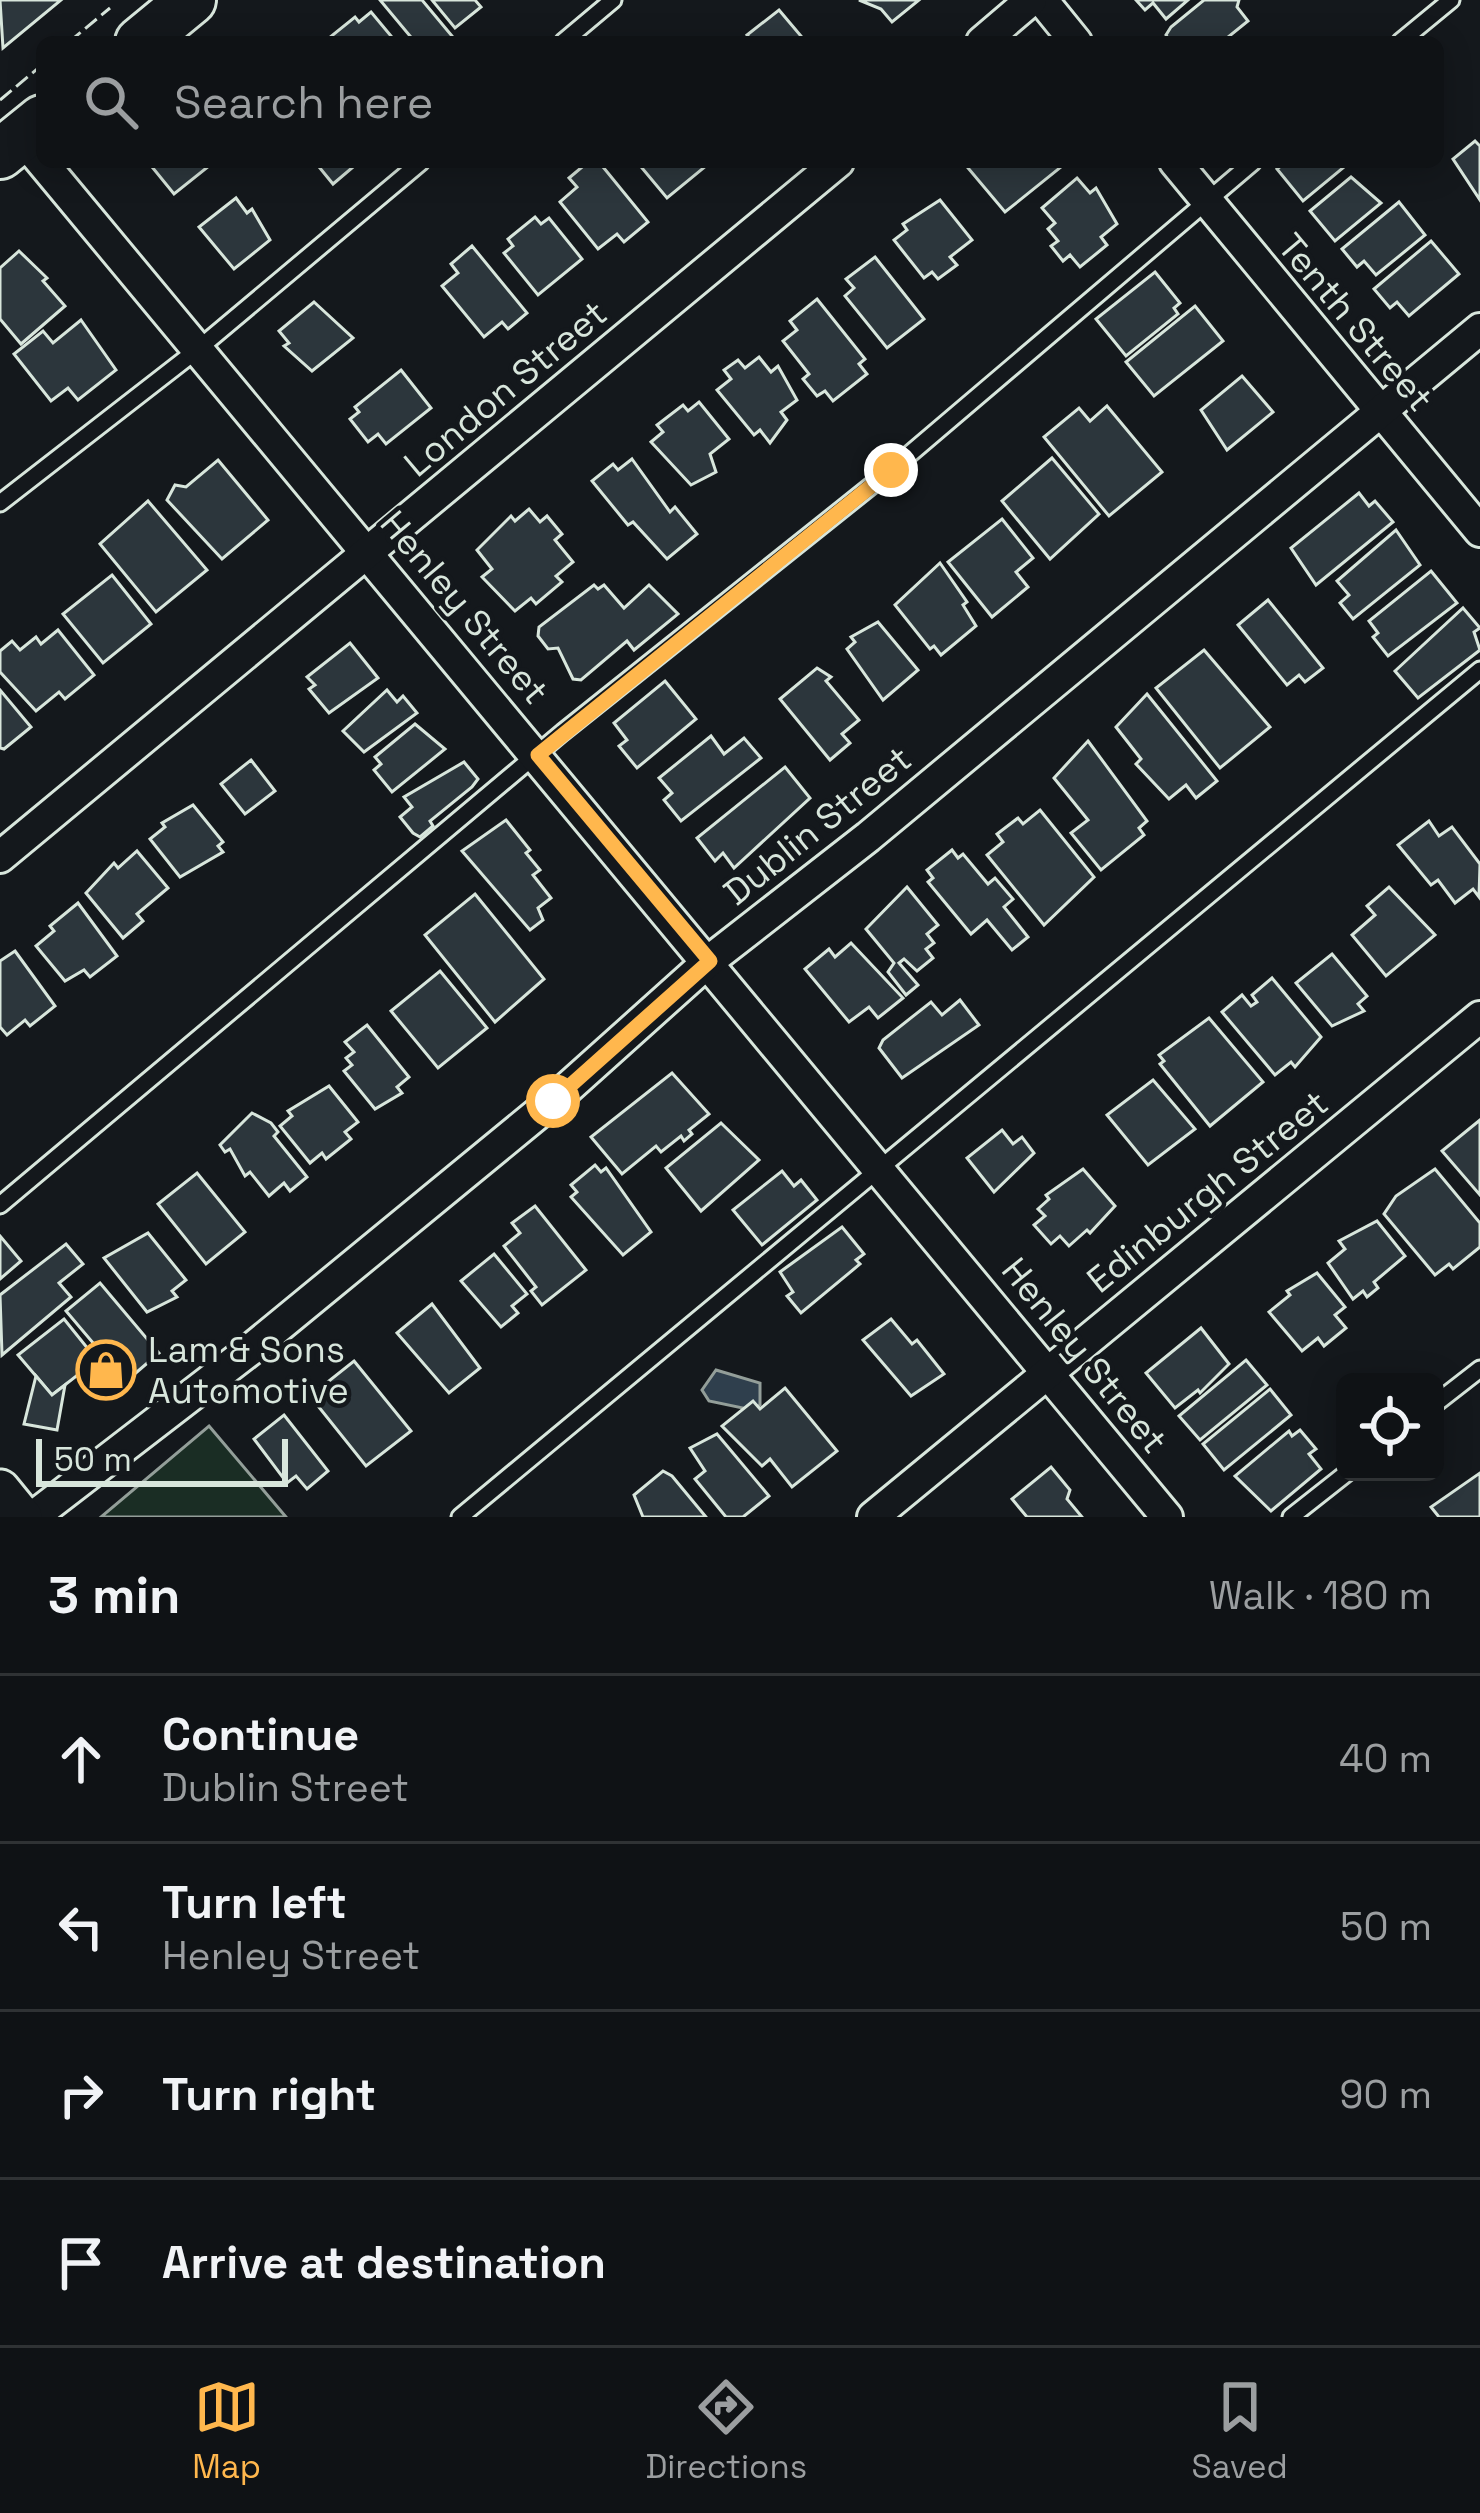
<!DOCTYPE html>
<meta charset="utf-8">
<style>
:root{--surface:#0f1215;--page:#1d2022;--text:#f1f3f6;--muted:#9b9ea0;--line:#2f3234;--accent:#ffb74d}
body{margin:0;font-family:"Space Grotesk",sans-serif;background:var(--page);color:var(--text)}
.controls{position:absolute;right:36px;bottom:36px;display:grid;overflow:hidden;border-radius:18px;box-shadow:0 6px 30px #0003}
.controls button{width:108px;height:108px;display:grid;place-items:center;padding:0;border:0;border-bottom:3px solid var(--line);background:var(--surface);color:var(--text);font:60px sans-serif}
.scale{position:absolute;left:36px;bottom:30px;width:252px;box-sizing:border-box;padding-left:12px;border:6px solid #d8e6dc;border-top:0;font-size:33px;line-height:42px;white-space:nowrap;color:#d8e6dc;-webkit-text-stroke:9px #14181c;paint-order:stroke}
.stop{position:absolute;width:36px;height:36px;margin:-27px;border:9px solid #ffb74d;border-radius:50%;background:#fff}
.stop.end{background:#ffb74d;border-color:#fff;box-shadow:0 3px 12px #0008}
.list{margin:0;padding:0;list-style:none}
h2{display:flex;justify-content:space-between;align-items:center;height:156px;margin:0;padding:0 48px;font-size:51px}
h2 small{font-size:39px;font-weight:400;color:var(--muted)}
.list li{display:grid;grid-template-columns:78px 1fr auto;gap:36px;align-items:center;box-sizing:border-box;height:168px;padding:0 48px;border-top:3px solid var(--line)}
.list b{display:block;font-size:45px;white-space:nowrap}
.list p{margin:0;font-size:39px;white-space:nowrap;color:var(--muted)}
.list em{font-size:39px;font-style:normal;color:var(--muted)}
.icon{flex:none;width:66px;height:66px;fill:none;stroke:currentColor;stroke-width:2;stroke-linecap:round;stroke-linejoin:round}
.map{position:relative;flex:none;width:1480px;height:1517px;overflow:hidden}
.search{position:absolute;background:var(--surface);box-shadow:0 6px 30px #0003;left:36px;right:36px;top:36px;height:132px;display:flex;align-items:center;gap:30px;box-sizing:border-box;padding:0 42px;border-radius:18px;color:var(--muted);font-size:45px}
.sheet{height:828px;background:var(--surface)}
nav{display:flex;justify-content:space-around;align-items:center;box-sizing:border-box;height:168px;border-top:3px solid var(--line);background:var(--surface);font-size:33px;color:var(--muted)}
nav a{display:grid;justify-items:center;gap:6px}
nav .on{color:var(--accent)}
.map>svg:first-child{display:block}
</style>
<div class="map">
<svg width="1480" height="1517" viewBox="0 0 1480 1517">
<rect width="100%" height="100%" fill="#14181c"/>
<path fill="#1a2d24" stroke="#939e99" stroke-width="3" d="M 209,1426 L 286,1517 L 101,1517 Z"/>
<path fill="#2f3f4d" stroke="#939e99" stroke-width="3" d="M 716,1370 L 760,1383 L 760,1405 L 752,1410 L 709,1401 L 702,1390 Z"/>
<g fill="#2c363c" stroke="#d8e6dc" stroke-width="3">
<path d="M 0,0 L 61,0 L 3,48 Z"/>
<path d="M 380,0 L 422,0 L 457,42 L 415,42 Z"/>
<path d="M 432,0 L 475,0 L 481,7 L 455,28 Z"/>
<path d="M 859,0 L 919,0 L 892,22 L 881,9 Z"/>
<path d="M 1136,0 L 1188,0 L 1166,19 L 1153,3 L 1145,10 Z"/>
<path d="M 1204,0 L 1239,0 L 1237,7 L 1248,21 L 1222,42 L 1171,42 L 1166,35 L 1171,27 Z"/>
<path d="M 779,10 L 806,42 L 753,42 L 747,35 Z"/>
<path d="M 371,12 L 396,42 L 324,42 L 355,17 L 359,22 Z"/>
<path d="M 1475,141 L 1480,146 L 1480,200 L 1453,159 Z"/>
<path d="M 148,162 L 214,162 L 174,194 Z"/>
<path d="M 315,162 L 359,162 L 333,184 Z"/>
<path d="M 588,162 L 599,162 L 648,222 L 624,242 L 617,234 L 598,249 L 560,202 L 577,187 L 569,178 Z"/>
<path d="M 637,162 L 702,162 L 706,166 L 667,198 Z"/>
<path d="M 963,162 L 1065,162 L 1066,163 L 1005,212 Z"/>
<path d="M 1286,162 L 1348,162 L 1349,163 L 1303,201 L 1277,169 Z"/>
<path d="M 1351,177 L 1381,203 L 1335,241 L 1310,211 Z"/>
<path d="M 1077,178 L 1090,193 L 1096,188 L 1117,224 L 1101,237 L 1107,245 L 1080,267 L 1070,255 L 1063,261 L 1051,246 L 1058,241 L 1048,229 L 1055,223 L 1042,208 Z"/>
<path d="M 236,198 L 247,213 L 252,209 L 270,240 L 234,269 L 199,227 Z"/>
<path d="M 940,200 L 972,240 L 950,257 L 957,265 L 938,279 L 932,272 L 924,278 L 894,240 L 907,230 L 903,224 Z"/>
<path d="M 1399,202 L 1425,235 L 1376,275 L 1364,261 L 1357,267 L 1342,249 Z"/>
<path d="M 535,217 L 541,224 L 549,218 L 582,259 L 538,295 L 504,253 L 513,246 L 508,239 Z"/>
<path d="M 1431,241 L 1459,274 L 1409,316 L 1397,302 L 1390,308 L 1374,289 Z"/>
<path d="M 472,246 L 527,313 L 508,329 L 502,322 L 484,337 L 442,286 L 458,273 L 451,264 Z"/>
<path d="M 19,251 L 47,278 L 43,281 L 65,306 L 21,344 L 0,319 L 0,268 Z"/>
<path d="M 875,257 L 924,319 L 887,348 L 845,296 L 854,288 L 846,279 Z"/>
<path d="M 1155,272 L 1180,303 L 1174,308 L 1178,314 L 1126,356 L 1096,319 Z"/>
<path d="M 817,299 L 865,359 L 859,364 L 867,374 L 833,401 L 825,391 L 817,396 L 803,379 L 809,374 L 783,341 L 797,330 L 790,321 Z"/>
<path d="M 314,302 L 353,338 L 312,371 L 284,346 L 289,343 L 279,331 Z"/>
<path d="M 1195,306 L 1223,341 L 1154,396 L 1126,362 Z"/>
<path d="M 81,320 L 116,370 L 78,400 L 68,388 L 51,401 L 14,354 L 43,331 L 53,343 Z"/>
<path d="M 759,357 L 771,372 L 778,366 L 797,400 L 781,412 L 787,420 L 770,443 L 760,430 L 754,435 L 717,390 L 731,379 L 724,370 L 738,360 L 745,368 Z"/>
<path d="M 401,370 L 431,408 L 386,444 L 378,434 L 368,442 L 350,419 L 359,412 L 355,407 Z"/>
<path d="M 1242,376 L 1273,412 L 1227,450 L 1201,410 Z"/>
<path d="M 699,402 L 729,439 L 710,454 L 716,472 L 691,485 L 651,442 L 663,432 L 657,425 L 683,405 L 688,411 Z"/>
<path d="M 1107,406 L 1162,472 L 1109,516 L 1044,437 L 1079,408 L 1090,421 Z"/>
<path d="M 1052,458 L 1099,514 L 1050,559 L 1002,501 Z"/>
<path d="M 632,459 L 670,512 L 675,507 L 697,534 L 667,559 L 633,522 L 628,525 L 592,481 L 613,464 L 618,470 Z"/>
<path d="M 218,460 L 268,520 L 222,559 L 167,500 L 175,485 L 186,487 Z"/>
<path d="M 1359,493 L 1369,506 L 1375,501 L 1393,522 L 1316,585 L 1291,548 Z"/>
<path d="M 148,501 L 207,570 L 156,612 L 100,544 Z"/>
<path d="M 529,509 L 540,522 L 547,516 L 562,534 L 555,540 L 573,562 L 556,576 L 562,582 L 536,604 L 531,598 L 515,611 L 482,577 L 492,569 L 477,550 L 511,516 L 515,521 Z"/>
<path d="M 1002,519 L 1033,558 L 1016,572 L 1028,587 L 992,617 L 948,562 Z"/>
<path d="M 1396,530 L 1420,565 L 1353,619 L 1340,603 L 1349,595 L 1337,581 Z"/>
<path d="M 940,563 L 967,602 L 963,605 L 976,626 L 941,655 L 934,646 L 930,649 L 895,605 Z"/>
<path d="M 1431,571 L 1457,603 L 1388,656 L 1373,637 L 1378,633 L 1369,621 Z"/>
<path d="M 112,575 L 151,624 L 103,663 L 63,614 Z"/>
<path d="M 594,585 L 598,589 L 604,585 L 624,608 L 649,585 L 678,614 L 634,650 L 627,641 L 581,680 L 573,679 L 558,648 L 548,649 L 538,636 L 539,627 Z"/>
<path d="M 1268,600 L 1323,668 L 1305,682 L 1299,675 L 1287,685 L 1238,625 Z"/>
<path d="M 1463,608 L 1480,628 L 1474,632 L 1480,650 L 1418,698 L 1395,671 Z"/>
<path d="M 878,622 L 918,670 L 883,700 L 847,649 L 855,642 L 851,637 Z"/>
<path d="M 58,630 L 94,675 L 65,699 L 59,692 L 36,711 L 0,672 L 0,651 L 12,641 L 20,650 L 36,637 L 41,644 Z"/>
<path d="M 350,643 L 378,678 L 329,713 L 309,689 L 315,685 L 307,677 Z"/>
<path d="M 1204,650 L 1270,727 L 1220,768 L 1156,688 Z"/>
<path d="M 817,668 L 831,677 L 826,681 L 859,720 L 842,734 L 850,743 L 830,760 L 780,699 Z"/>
<path d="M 665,681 L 696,719 L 637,768 L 619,746 L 627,740 L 614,723 Z"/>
<path d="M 0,690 L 31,727 L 4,749 L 0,748 Z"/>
<path d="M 387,690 L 397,702 L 403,696 L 417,713 L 364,752 L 343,731 Z"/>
<path d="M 1147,694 L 1217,781 L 1196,798 L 1186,785 L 1169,799 L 1136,764 L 1141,759 L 1116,727 Z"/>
<path d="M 415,724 L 445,749 L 392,792 L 374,770 L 381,764 L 375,757 Z"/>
<path d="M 711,736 L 724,754 L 744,738 L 761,758 L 681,821 L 664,800 L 672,793 L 659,778 Z"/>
<path d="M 1088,741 L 1147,821 L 1139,828 L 1144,835 L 1101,870 L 1071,833 L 1088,820 L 1054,778 Z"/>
<path d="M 251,760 L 275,791 L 245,814 L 221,784 Z"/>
<path d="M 464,762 L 478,779 L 472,787 L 430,821 L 433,826 L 420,837 L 413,833 L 400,817 L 412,807 L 404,797 Z"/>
<path d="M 785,767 L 810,798 L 734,868 L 723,853 L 715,861 L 697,838 Z"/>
<path d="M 193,805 L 223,842 L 218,846 L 223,852 L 180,877 L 150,839 L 165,827 L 162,823 Z"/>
<path d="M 1040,810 L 1094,877 L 1044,925 L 987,855 L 1003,842 L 997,834 L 1018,818 L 1023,824 Z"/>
<path d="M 506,820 L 530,850 L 526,853 L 540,870 L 533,875 L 551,898 L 538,908 L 543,920 L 530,930 L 462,851 Z"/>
<path d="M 1429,821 L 1439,836 L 1452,827 L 1480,864 L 1479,897 L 1473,889 L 1455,903 L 1438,880 L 1431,885 L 1398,845 Z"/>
<path d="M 952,850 L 958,858 L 963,854 L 988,884 L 995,878 L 1013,899 L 1004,907 L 1028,937 L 1012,950 L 987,920 L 971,934 L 928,882 L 933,878 L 927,870 Z"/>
<path d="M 137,851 L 168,888 L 137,914 L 143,921 L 123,938 L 86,893 L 114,863 L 118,868 Z"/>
<path d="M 907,887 L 938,925 L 927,934 L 934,943 L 926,949 L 933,958 L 917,971 L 904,959 L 899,963 L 918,985 L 906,995 L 888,972 L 894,963 L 866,929 Z"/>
<path d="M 1389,887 L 1435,935 L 1386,976 L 1352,935 L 1375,915 L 1367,906 Z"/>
<path d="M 475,894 L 544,979 L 495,1022 L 425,935 Z"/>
<path d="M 78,903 L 117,956 L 90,977 L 84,970 L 65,981 L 36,946 L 54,931 L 50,926 Z"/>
<path d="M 851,943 L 903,998 L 878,1018 L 869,1007 L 849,1022 L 805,969 L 829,949 L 835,957 Z"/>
<path d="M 15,951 L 55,1006 L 30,1026 L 25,1020 L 7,1035 L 0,1027 L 0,961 Z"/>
<path d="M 1332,954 L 1367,996 L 1358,1004 L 1364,1011 L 1332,1026 L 1296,983 Z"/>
<path d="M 440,971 L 487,1028 L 438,1068 L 391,1011 Z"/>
<path d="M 1272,978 L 1321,1037 L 1295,1067 L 1291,1062 L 1275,1075 L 1222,1012 L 1242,995 L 1251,1006 L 1257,1002 L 1252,995 Z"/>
<path d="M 960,1000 L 979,1025 L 902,1078 L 879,1048 L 883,1040 L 931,1002 L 942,1015 Z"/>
<path d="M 1209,1018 L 1263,1082 L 1210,1126 L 1160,1064 L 1164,1061 L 1159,1055 Z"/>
<path d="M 367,1025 L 409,1077 L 397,1087 L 402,1093 L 375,1109 L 344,1071 L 352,1065 L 346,1058 L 354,1052 L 345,1042 Z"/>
<path d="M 672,1073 L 709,1114 L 689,1130 L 692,1134 L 684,1141 L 681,1136 L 661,1152 L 656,1146 L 622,1174 L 591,1137 Z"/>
<path d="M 1153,1080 L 1195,1129 L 1148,1165 L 1107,1115 Z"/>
<path d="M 329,1086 L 358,1122 L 345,1132 L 351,1139 L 326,1159 L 322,1153 L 310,1163 L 280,1126 L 292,1116 L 288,1111 Z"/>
<path d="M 252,1113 L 271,1123 L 278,1132 L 274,1136 L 307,1177 L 290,1191 L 284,1183 L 269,1196 L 250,1172 L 245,1176 L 230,1149 L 225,1152 L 220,1145 Z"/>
<path d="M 1480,1120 L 1480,1195 L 1442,1151 Z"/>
<path d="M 721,1123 L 759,1160 L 701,1211 L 666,1168 Z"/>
<path d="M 1002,1130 L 1013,1144 L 1022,1137 L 1034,1153 L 994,1192 L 967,1158 Z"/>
<path d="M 595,1165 L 601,1172 L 606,1168 L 651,1232 L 623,1255 L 571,1197 L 577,1192 L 571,1185 Z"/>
<path d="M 1083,1169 L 1115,1206 L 1090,1233 L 1087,1230 L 1069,1246 L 1060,1236 L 1051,1244 L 1034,1225 L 1045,1216 L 1038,1209 L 1049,1199 L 1046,1195 Z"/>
<path d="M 1435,1169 L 1480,1223 L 1480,1247 L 1453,1269 L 1449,1264 L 1435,1275 L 1384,1214 L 1396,1196 Z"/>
<path d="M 782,1171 L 794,1186 L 801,1180 L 817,1200 L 762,1245 L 733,1210 Z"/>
<path d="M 197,1173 L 245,1232 L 206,1264 L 158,1204 Z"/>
<path d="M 535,1206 L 586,1270 L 542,1305 L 531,1291 L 536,1287 L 504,1246 L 520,1233 L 512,1223 Z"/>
<path d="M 1377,1221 L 1405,1256 L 1374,1282 L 1378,1288 L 1367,1297 L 1363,1291 L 1353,1299 L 1328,1263 L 1345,1249 L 1339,1241 Z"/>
<path d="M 842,1227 L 864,1254 L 856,1260 L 860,1264 L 801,1313 L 787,1296 L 793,1292 L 780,1272 Z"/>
<path d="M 148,1233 L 186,1280 L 172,1291 L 177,1297 L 147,1312 L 104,1258 Z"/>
<path d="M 0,1236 L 21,1261 L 0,1279 Z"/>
<path d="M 66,1244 L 83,1264 L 59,1283 L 71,1297 L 2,1355 L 0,1295 Z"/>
<path d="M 494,1254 L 527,1294 L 512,1306 L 518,1313 L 501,1327 L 461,1281 Z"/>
<path d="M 1317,1273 L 1345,1307 L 1335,1315 L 1346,1328 L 1324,1346 L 1318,1338 L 1302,1351 L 1269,1312 L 1290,1295 L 1287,1291 Z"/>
<path d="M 100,1283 L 159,1353 L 109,1396 L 89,1371 L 105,1357 L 66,1311 Z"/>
<path d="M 432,1304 L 480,1368 L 449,1393 L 397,1333 Z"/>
<path d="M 64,1319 L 97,1360 L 52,1395 L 18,1355 Z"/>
<path d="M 891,1319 L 912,1344 L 917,1340 L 944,1374 L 911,1396 L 863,1340 Z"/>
<path d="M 1201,1328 L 1229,1364 L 1200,1393 L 1198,1390 L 1175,1408 L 1146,1373 Z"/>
<path d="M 1246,1360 L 1267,1385 L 1200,1440 L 1179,1416 Z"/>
<path d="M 354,1361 L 411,1431 L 366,1466 L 310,1396 Z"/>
<path d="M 36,1376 L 52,1395 L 65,1385 L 57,1430 L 24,1424 Z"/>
<path d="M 785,1388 L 837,1451 L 792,1487 L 770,1459 L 762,1466 L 722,1426 L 753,1401 L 760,1409 Z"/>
<path d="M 1270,1389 L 1291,1415 L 1224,1470 L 1203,1444 Z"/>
<path d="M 284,1415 L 328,1471 L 307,1489 L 296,1476 L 287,1483 L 254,1439 Z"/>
<path d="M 1300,1430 L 1316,1449 L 1309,1454 L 1321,1469 L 1271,1511 L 1235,1476 L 1289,1431 L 1292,1436 Z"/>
<path d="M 717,1434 L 769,1496 L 743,1517 L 726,1517 L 695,1479 L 705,1471 L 690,1448 Z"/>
<path d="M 1051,1467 L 1070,1490 L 1067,1499 L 1082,1517 L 1027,1517 L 1012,1499 Z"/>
<path d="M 663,1471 L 672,1476 L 706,1517 L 643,1517 L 634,1495 Z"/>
<path d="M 1480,1473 L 1480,1517 L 1439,1517 L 1431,1507 Z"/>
</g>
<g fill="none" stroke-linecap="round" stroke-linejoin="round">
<g stroke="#d8e6dc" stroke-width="21">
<g id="service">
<path d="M 563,42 L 613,0"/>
<path d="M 1400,42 L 1451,0"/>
<path d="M 0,503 L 197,350 L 421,162"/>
<path d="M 0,1205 L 563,732 L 891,470 L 1253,162"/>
<path d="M 1435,1404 L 1480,1369"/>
<path d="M 460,1517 L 1480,670"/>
<path d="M 1291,1517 L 1348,1472"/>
</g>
</g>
<g stroke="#d8e6dc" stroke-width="36">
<g id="minor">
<path d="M 1042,0 L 1076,42"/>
<path d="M 982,42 L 1031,0"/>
<path d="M 21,137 L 1167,1517"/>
<path d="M 1175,162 L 1480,531"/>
<path d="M 0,857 L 838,162"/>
<path d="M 33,1517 L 250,1350 L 553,1101 L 709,961 L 868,837 L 1480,329"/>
<path d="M 873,1517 L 1480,1017"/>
</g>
</g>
<g stroke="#d8e6dc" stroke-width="45">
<path id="tertiary" d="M 0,1490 L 22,1517"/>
</g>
<g stroke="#d8e6dc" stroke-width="54">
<g id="primary">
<path d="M 140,42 L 191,0"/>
<path d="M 0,154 L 42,120"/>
</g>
</g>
<use href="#service" stroke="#14181c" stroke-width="15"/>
<use href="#minor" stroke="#14181c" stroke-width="30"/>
<use href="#tertiary" stroke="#14181c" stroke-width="39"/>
<use href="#primary" stroke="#14181c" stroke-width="48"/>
<g stroke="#d8e6dc" stroke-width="3" stroke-dasharray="15 6" stroke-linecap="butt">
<path d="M 69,42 L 110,8"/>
<path d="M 0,100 L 42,65"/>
</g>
</g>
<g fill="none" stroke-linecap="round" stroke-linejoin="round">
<path stroke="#ffb74d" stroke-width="15" d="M 553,1101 L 710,961 L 538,755 L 891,470"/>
</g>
<defs>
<g id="shop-ring" transform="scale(3)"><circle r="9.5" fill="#14181c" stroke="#ffb74d" stroke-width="1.5"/><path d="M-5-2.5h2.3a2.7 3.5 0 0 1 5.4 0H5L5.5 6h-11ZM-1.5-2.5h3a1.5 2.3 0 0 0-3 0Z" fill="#ffb74d"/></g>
</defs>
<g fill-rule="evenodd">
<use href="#shop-ring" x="106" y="1370"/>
</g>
<g text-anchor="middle" stroke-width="9" stroke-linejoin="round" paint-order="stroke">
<g font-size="36" fill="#d8e6dc" stroke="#14181c">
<text transform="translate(1356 322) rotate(50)" y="13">Tenth Street</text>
<text transform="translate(505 388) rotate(-40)" y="13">London Street</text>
<text transform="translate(465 607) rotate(50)" y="13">Henley Street</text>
<text transform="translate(817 825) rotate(-39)" y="13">Dublin Street</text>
<text transform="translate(1207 1191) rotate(-39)" y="13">Edinburgh Street</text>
<text transform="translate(1085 1355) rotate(51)" y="13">Henley Street</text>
</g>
<g font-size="36" fill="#d8e6dc" stroke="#14181c" text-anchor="start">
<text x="148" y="1362">Lam &amp; Sons<tspan x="148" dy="41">Automotive</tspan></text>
</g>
</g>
</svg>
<div class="controls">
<button><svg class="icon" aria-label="locate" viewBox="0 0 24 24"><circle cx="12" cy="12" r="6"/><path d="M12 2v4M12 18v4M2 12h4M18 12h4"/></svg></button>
</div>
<div class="scale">50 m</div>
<div class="stop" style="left:553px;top:1101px"></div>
<div class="stop end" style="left:891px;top:470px"></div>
<div class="search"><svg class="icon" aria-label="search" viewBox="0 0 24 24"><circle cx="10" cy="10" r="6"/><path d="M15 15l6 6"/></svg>Search here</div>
</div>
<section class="sheet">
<h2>3 min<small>Walk · 180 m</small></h2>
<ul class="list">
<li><svg class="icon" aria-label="ahead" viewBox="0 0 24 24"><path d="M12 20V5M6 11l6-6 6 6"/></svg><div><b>Continue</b><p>Dublin Street</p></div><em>40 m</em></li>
<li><svg class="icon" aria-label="left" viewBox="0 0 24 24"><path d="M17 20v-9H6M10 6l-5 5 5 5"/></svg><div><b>Turn left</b><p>Henley Street</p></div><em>50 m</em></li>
<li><svg class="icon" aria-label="right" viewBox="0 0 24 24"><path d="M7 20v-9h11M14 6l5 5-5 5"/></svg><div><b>Turn right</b></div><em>90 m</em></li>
<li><svg class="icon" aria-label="arrive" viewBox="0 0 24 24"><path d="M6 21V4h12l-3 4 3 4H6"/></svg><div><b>Arrive at destination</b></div></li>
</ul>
</section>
<nav>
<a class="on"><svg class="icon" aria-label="map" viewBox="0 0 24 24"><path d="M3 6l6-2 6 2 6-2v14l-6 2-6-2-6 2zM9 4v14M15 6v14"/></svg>Map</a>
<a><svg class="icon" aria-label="directions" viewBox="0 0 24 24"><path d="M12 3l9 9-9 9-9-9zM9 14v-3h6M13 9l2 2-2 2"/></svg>Directions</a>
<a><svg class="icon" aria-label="saved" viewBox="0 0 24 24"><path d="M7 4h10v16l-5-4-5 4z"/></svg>Saved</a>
</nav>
